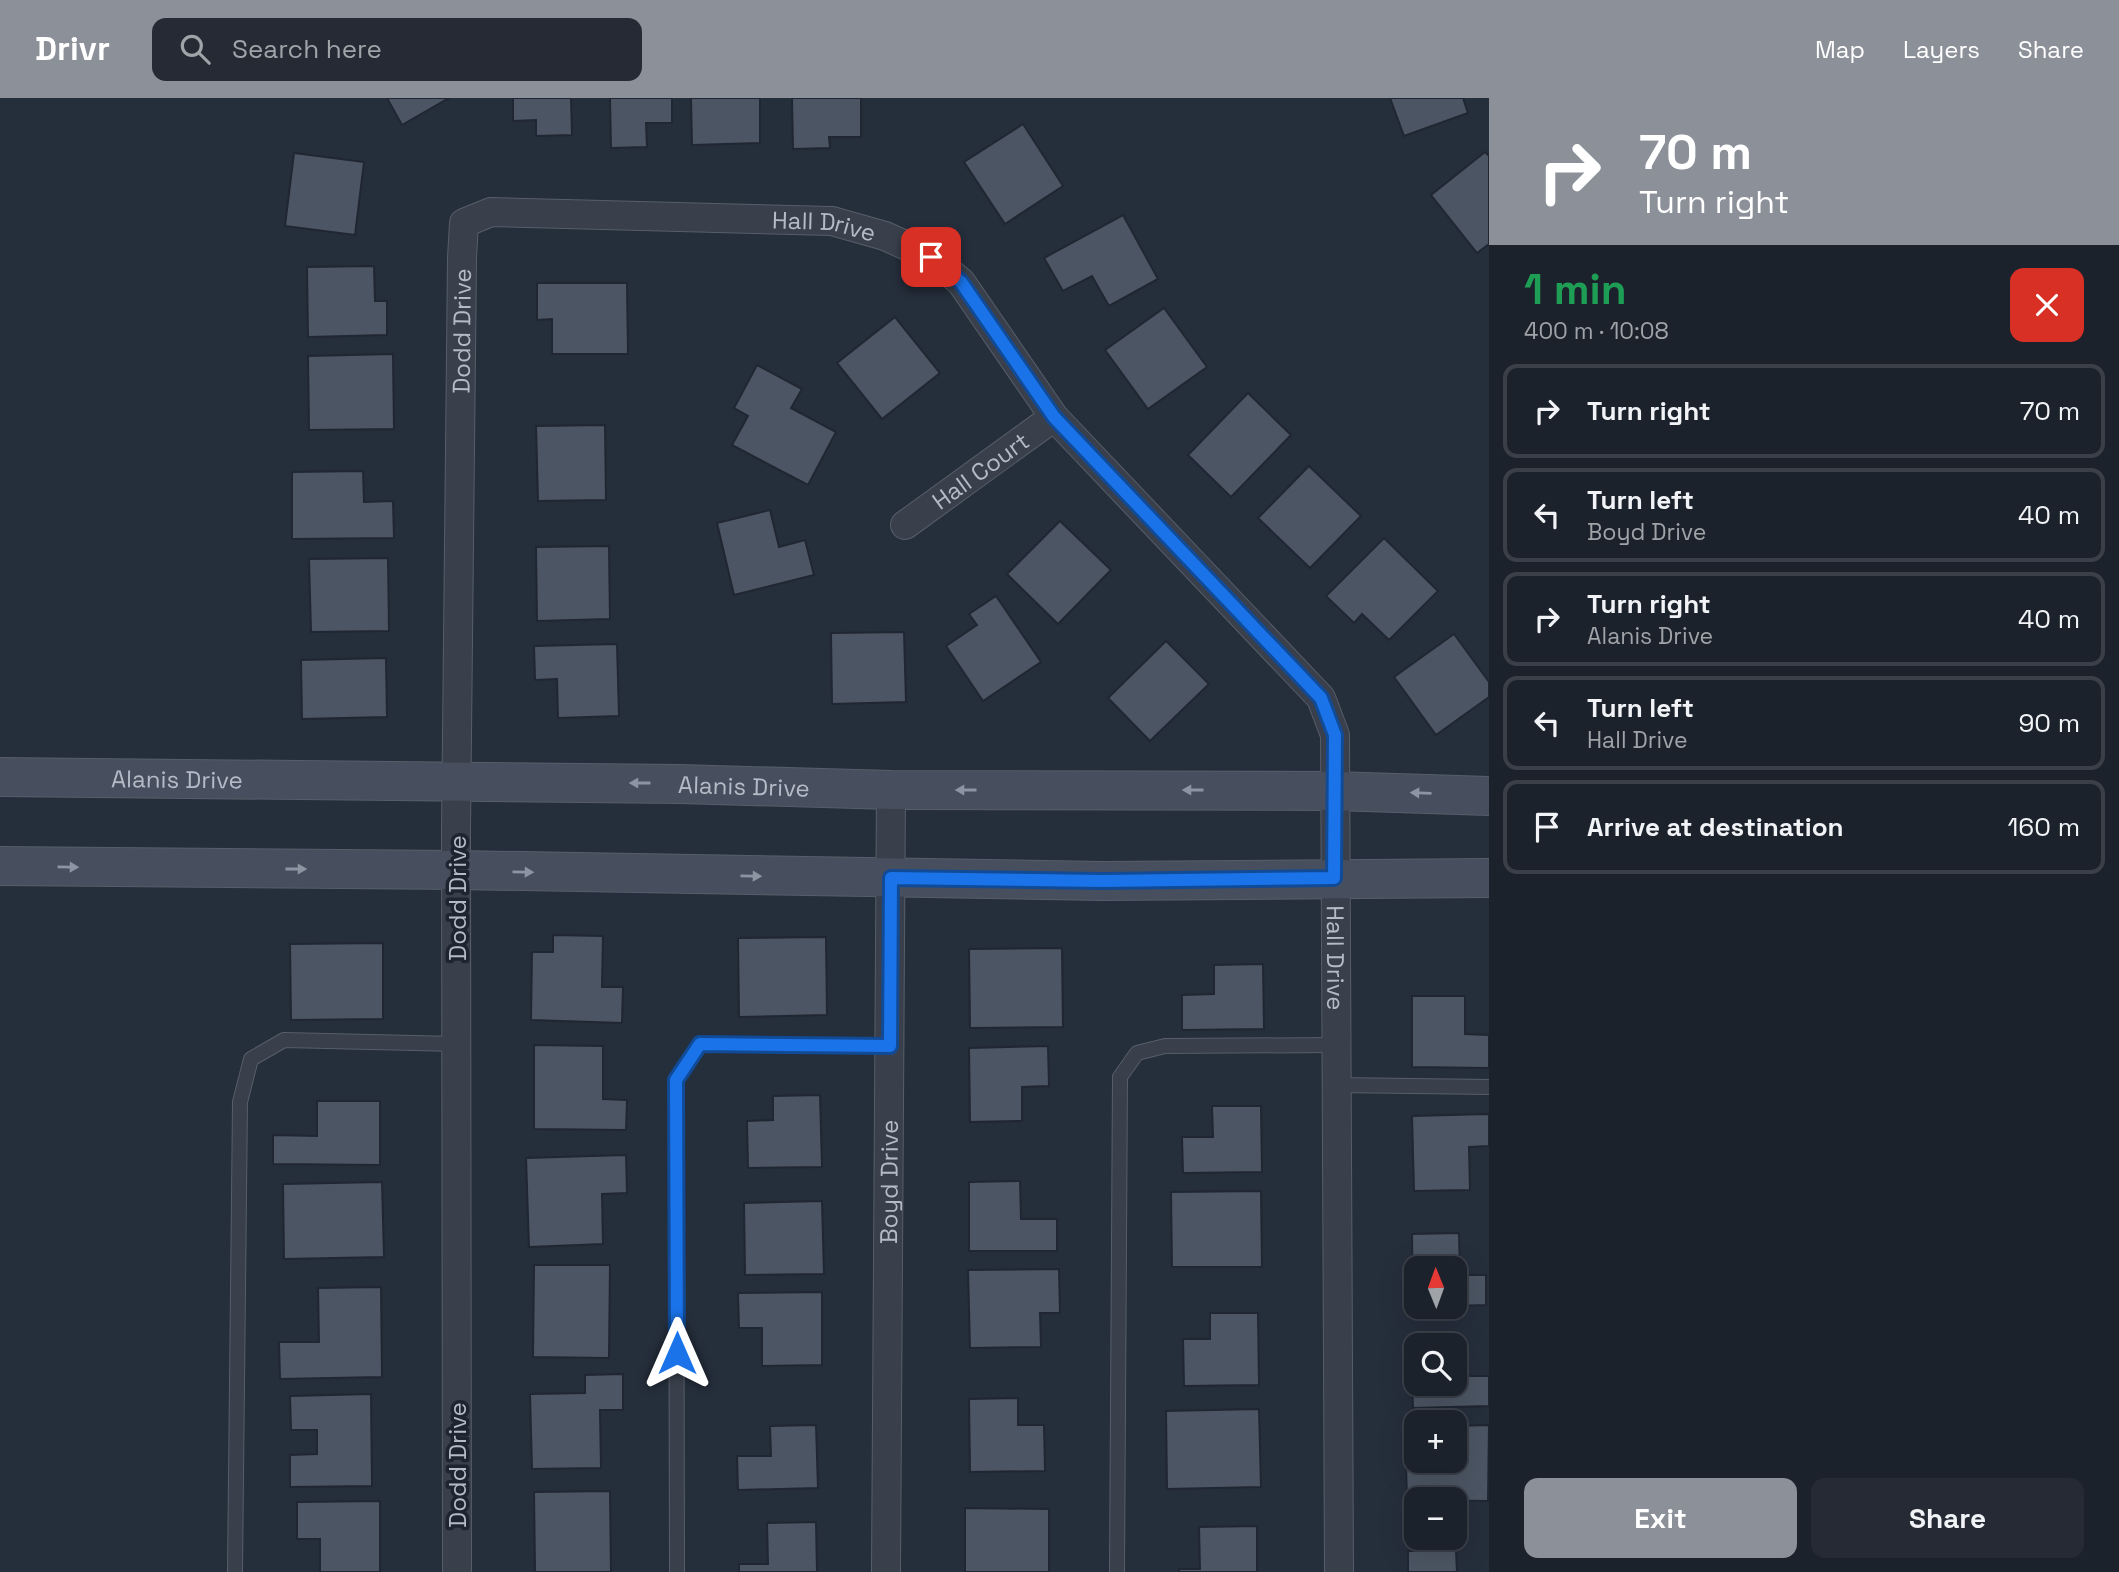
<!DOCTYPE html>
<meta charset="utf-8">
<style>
:root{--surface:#1c222c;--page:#252a34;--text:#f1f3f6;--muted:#a0a4a9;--line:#3a3f48;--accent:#8c9099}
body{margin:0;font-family:"Space Grotesk",sans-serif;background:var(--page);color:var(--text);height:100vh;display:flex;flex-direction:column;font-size:26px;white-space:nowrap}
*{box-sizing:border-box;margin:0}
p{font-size:23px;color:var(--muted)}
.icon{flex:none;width:38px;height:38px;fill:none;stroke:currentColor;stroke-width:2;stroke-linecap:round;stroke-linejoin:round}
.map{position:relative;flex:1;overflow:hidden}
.details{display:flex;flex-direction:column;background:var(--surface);width:630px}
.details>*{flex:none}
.guide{background:#8c9099;color:#fff;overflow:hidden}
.needle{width:46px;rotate:359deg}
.tools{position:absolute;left:1404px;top:1158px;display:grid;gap:14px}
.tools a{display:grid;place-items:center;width:63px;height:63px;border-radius:14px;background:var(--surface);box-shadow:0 7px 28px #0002,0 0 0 2px var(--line);font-size:35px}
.pin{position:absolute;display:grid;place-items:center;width:60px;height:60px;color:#fff;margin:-30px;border-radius:14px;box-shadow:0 4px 10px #0006}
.me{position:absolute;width:77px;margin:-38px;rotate:0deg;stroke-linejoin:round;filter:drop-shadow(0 0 5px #0008)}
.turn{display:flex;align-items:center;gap:24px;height:147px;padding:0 35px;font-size:32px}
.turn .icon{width:91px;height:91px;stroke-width:2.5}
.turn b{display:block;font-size:49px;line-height:60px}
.round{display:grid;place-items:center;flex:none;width:74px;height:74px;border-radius:14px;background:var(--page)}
.overview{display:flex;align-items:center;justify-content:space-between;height:119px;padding:0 35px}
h1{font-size:42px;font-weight:800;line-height:52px;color:#1e9e55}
.button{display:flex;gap:14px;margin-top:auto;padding:14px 35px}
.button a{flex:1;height:80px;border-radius:14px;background:var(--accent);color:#fff;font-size:28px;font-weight:800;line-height:80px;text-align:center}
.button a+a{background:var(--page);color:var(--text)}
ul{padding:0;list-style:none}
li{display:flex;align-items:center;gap:21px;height:94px;margin:0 14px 10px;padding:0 21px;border:4px solid var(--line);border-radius:14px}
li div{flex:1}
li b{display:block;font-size:26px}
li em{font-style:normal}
header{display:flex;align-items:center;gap:42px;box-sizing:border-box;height:98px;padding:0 35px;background:var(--accent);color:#fff}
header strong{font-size:33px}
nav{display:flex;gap:38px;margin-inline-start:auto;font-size:24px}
.search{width:490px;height:63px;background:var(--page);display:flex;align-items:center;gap:18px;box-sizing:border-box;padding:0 24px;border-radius:14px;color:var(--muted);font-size:26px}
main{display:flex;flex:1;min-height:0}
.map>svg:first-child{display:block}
.building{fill:#4c5563;stroke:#202732;stroke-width:2;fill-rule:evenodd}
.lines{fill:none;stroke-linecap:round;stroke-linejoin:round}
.lane-casing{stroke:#575e69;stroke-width:16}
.street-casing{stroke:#575e69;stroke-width:30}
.secondary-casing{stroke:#575e69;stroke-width:40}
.lane{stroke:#39404b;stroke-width:14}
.street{stroke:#39404b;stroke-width:28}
.secondary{stroke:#474f5e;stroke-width:38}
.oneway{fill:#8e95a2}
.route-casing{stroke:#114b97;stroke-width:18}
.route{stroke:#1a73e8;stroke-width:12}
.labels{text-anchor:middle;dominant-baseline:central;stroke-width:7;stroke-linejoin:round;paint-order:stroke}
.street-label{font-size:24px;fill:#b4bbc6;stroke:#1e2530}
</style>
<header>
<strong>Drivr</strong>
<div class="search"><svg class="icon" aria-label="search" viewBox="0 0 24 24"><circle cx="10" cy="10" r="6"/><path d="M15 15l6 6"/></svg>Search here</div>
<nav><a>Map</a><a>Layers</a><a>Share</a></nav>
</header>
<main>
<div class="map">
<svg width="1489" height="1474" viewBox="0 0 1489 1474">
<rect width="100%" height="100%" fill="#252e3b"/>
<g class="building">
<polygon points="387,0 449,0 402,27"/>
<polygon points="513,0 571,0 572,37 536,38 536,22 513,23"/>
<polygon points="610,0 672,0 672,25 646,25 647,49 611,50"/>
<polygon points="691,0 760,0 760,45 692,47"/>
<polygon points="792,0 861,0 861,39 829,39 830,50 793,51"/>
<polygon points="1390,0 1463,0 1468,15 1404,38"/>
<polygon points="1023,26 1063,88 1005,126 964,64"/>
<polygon points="1485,54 1489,58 1489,146 1477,155 1431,97"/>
<polygon points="294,55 364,64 355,137 285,128"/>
<polygon points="1123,117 1158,181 1109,208 1092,178 1063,193 1044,160"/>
<polygon points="374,168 375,203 387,203 387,237 308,239 307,169"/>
<polygon points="537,185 627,185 628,256 552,256 552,221 537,222"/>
<polygon points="1164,210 1207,269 1148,311 1105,252"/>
<polygon points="895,219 940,275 882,321 837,265"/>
<polygon points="393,256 394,331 309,332 308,258"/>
<polygon points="757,267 802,291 791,310 836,334 808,387 732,347 748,318 734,310"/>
<polygon points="1248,295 1291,337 1231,399 1188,357"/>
<polygon points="605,327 606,402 538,403 536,328"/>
<polygon points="1309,368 1361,418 1310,470 1258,420"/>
<polygon points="363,373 364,404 393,403 394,440 292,441 292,374"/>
<polygon points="770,412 779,449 805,442 814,477 734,497 717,425"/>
<polygon points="1060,423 1111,472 1058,526 1007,476"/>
<polygon points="1384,440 1438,493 1389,542 1362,516 1354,525 1326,498"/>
<polygon points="609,448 610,521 537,523 536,449"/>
<polygon points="388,460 389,533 311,534 309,461"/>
<polygon points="996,498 1041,564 983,603 946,548 977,527 969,516"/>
<polygon points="904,534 906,604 832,606 831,535"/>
<polygon points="1454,536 1489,584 1489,599 1436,637 1394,579"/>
<polygon points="1166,543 1209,586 1150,643 1108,600"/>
<polygon points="617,546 619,618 558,620 557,581 535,582 534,548"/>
<polygon points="386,560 387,619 302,621 301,562"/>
<polygon points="553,837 603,838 602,889 623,889 622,925 531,922 532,854 553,854"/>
<polygon points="826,839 827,917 739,919 738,840"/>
<polygon points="383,845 383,921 291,922 290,846"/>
<polygon points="1062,850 1063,929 970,930 969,851"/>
<polygon points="1263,866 1264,931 1182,932 1182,897 1214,896 1214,867"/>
<polygon points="1412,898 1465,898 1465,936 1489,937 1489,970 1412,969"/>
<polygon points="534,947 603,948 603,1001 627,1002 626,1032 534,1031"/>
<polygon points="1048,948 1049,988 1022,989 1022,1023 970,1024 969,950"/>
<polygon points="820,997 822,1069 748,1070 747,1023 773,1022 773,998"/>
<polygon points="317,1003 380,1003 380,1067 273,1066 273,1037 317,1038"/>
<polygon points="1212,1008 1261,1008 1262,1074 1183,1075 1182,1039 1213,1039"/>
<polygon points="1489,1016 1489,1048 1469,1049 1470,1092 1414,1093 1412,1018"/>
<polygon points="626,1057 627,1095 602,1096 603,1146 529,1149 526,1060"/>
<polygon points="1020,1083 1021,1121 1057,1121 1057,1153 969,1153 969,1084"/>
<polygon points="382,1084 384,1159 284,1161 283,1086"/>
<polygon points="1261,1093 1262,1169 1172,1169 1171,1094"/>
<polygon points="822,1103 824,1176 745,1177 744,1105"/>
<polygon points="1459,1135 1460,1177 1486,1177 1486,1207 1454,1208 1454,1171 1416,1171 1416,1209 1413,1209 1412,1136"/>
<polygon points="534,1167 610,1167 609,1260 533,1259"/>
<polygon points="1059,1171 1060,1215 1040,1215 1041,1249 970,1250 968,1172"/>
<polygon points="381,1189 382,1279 280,1281 279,1244 319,1244 318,1190"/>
<polygon points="822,1194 822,1267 762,1268 762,1230 739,1230 738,1195"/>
<polygon points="1210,1215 1258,1215 1259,1287 1184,1288 1183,1241 1210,1241"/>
<path d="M 1411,1241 L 1461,1241 L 1462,1278 L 1489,1278 L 1489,1308 L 1413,1310 ZM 1416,1248 L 1454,1248 L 1454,1286 L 1416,1286 Z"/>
<polygon points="623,1276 623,1312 600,1312 601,1370 532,1371 530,1296 585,1295 585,1277"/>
<polygon points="371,1296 372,1388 290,1389 290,1357 317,1356 317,1332 291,1332 290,1298"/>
<polygon points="1018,1300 1018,1327 1044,1327 1045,1373 970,1374 969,1301"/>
<polygon points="1259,1311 1261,1389 1167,1391 1166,1313"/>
<polygon points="816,1327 818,1390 738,1392 737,1358 771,1358 770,1328"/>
<polygon points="1489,1327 1488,1403 1416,1402 1416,1404 1407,1404 1405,1329 1416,1329 1416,1363 1454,1363 1454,1328"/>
<polygon points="610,1393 611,1474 535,1474 534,1394"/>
<polygon points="380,1403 380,1474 320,1474 320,1441 297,1441 297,1404"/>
<polygon points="965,1410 1049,1411 1049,1474 965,1474"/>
<polygon points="816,1424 817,1474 739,1474 739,1466 768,1466 767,1425"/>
<polygon points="1257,1428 1257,1474 1179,1474 1179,1471 1200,1471 1199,1429"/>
<polygon points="1456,1452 1457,1474 1408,1474 1408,1453"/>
</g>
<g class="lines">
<g class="lane-casing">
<g id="lane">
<polyline points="1336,987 1489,989"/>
<polyline points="235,1474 240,1004 251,961 284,942 457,946"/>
<polyline points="677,1474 676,982 700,946 890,948"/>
<polyline points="1117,1474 1120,979 1137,955 1165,948 1335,947"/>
</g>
</g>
<g class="street-casing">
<g id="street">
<path id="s1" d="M 905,427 L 1054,319"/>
<path id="s2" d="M 457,1474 L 456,733 L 462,160 L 464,125 L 491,114 L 832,123 L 885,138 L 931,159 L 961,184 L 1054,319 L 1321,600 L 1335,637 L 1339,1474"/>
<path id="s3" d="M 886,1474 L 891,692"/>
</g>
</g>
<g class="secondary-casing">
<g id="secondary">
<path id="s4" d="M 0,679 L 680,686 L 891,692 L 1334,693 L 1489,698"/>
<polyline points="0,768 457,772 1103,783 1489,780"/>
</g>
</g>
<use href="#lane" class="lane"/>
<use href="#street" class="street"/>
<use href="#secondary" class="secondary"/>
</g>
<defs><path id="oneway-solid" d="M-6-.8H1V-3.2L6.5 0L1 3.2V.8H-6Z" transform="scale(1.75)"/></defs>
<g class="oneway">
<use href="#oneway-solid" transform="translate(640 685) rotate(-180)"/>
<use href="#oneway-solid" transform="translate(966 692) rotate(180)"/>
<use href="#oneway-solid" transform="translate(1193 692) rotate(-180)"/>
<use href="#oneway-solid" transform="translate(1421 695) rotate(-178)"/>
<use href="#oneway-solid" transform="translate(68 769) rotate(1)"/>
<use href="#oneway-solid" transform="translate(296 771)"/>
<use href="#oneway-solid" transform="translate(523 774) rotate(1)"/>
<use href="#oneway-solid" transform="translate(751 778) rotate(1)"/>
</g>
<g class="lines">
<g class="route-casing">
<polyline id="route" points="677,1255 676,982 700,946 890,948 891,780 1103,783 1334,780 1335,637 1321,600 1054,319 961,184 931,159"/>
</g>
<use href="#route" class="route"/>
</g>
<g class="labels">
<g class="street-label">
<text stroke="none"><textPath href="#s2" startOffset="1712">Hall Drive</textPath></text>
<text stroke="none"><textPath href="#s2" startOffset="1241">Dodd Drive</textPath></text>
<text stroke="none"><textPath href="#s1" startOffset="93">Hall Court</textPath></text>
<text stroke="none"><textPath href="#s4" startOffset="177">Alanis Drive</textPath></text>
<text stroke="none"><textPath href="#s4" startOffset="744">Alanis Drive</textPath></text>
<text transform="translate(457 800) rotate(-90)">Dodd Drive</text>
<text stroke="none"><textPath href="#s2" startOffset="2678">Hall Drive</textPath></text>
<text stroke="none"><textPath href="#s3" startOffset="390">Boyd Drive</textPath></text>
<text transform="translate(457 1367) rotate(-90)">Dodd Drive</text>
</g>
</g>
</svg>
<div class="tools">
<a><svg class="needle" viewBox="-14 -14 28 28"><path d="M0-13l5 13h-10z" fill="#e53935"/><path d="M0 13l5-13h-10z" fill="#a0a4a9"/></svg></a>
<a><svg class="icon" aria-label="search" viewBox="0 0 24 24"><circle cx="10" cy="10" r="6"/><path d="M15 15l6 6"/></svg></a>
<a>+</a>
<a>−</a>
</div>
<div class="pin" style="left:931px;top:159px;background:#d93025"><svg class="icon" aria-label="arrive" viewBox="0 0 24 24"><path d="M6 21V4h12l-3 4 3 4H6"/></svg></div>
<svg class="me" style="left:677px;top:1255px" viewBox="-20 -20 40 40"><path d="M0-17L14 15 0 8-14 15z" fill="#1a73e8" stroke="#fff" stroke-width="4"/></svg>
</div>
<section class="details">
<div class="guide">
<div class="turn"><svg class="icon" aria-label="right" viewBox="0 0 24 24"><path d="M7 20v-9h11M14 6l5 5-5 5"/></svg><div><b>70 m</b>Turn right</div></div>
</div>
<div class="overview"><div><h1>1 min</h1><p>400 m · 10:08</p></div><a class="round" style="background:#d93025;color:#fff"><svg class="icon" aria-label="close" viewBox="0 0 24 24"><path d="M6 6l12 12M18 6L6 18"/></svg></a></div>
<ul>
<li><svg class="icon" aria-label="right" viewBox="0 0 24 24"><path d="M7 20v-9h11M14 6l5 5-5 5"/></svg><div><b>Turn right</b></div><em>70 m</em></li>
<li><svg class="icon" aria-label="left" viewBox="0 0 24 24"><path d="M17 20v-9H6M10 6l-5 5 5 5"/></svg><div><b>Turn left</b><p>Boyd Drive</p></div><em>40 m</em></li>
<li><svg class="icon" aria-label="right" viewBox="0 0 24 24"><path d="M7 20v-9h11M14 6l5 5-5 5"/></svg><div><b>Turn right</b><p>Alanis Drive</p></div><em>40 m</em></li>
<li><svg class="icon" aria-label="left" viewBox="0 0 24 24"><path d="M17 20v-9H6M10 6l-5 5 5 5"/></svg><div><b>Turn left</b><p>Hall Drive</p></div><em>90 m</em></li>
<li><svg class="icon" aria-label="arrive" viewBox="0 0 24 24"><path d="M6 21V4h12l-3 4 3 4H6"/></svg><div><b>Arrive at destination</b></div><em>160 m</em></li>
</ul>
<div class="button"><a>Exit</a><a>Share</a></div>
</section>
</main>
